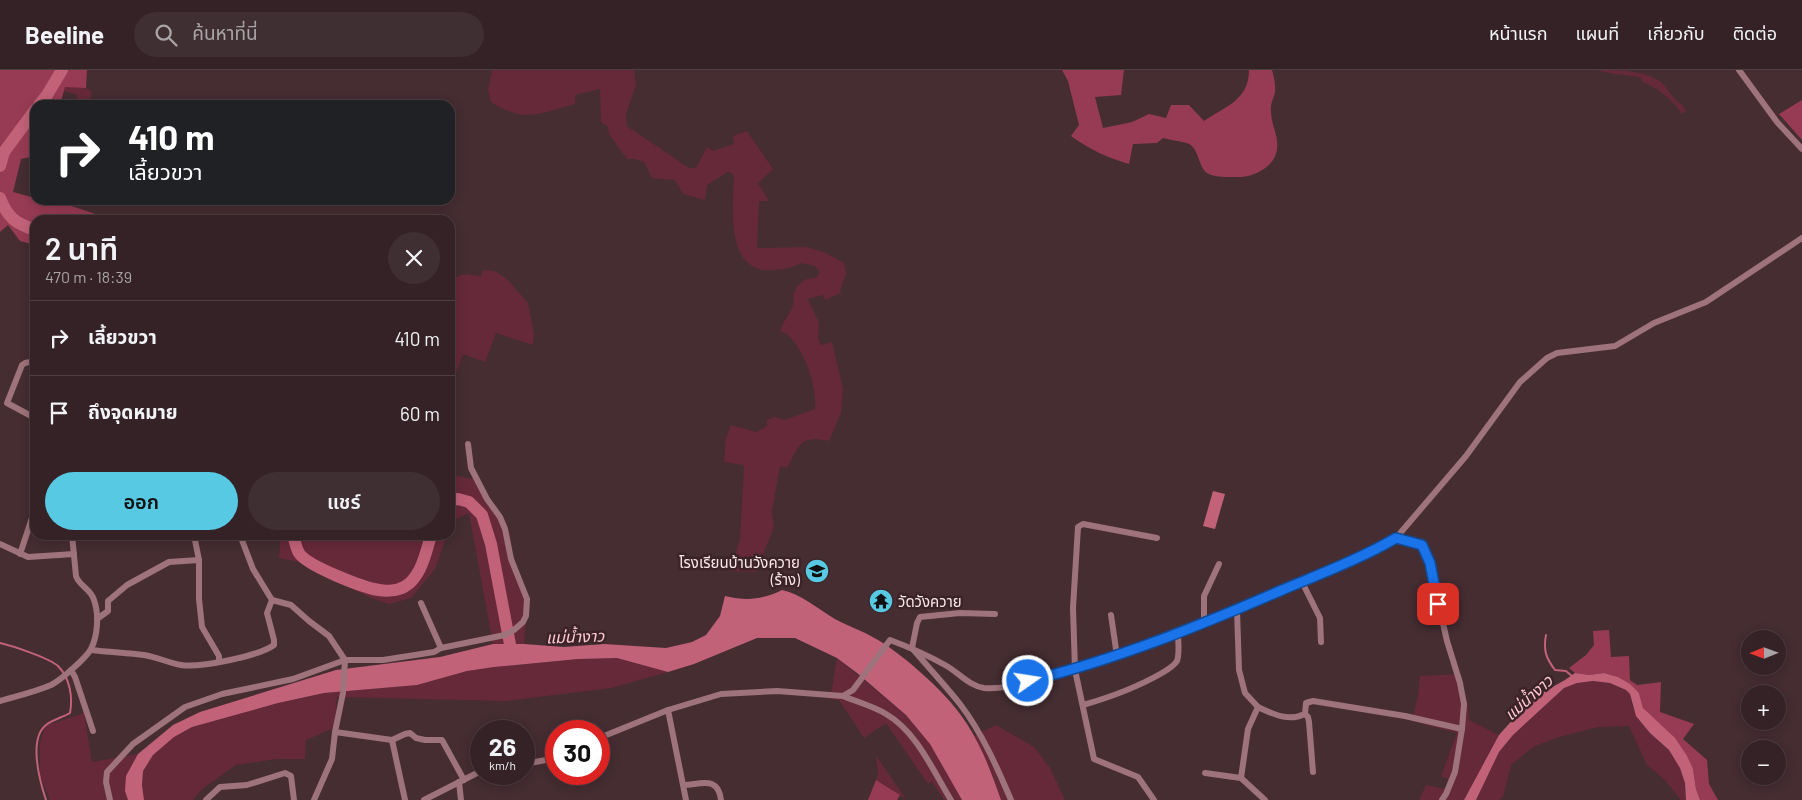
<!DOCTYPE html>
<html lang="th">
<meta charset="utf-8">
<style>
:root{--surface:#342226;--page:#3f2f32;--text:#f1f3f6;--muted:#a9a4a7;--line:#4e3f43;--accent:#58c9e3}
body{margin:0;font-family:Barlow,"Noto Sans Thai",sans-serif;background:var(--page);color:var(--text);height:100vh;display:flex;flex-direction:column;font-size:19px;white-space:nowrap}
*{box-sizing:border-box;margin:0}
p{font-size:16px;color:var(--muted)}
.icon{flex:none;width:28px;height:28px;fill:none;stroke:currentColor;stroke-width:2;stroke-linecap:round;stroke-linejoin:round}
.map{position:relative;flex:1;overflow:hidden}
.side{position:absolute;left:30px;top:145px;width:425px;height:325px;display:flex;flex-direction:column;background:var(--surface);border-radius:15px;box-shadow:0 2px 12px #0003,0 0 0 1px var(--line)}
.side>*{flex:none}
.hud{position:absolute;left:30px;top:30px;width:425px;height:105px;border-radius:15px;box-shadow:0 2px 12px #0003,0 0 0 1px var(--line);background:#202124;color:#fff;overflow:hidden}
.needle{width:32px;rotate:269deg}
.fabs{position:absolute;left:1741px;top:560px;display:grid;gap:10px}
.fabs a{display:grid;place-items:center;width:45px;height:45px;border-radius:50%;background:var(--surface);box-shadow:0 2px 12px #0003,0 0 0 1px var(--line);font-size:25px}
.speed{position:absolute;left:470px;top:650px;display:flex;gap:10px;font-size:25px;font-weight:700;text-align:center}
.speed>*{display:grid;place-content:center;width:65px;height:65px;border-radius:50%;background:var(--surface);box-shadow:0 2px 12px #0003,0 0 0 1px var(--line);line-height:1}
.speed small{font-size:12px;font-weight:400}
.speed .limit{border:8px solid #d22;background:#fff;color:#111}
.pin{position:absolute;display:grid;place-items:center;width:42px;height:42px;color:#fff;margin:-21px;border-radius:10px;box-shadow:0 2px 8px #0006}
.me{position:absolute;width:55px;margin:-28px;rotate:77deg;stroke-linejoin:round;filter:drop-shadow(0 0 4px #0008)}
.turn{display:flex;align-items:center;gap:18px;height:105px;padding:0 15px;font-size:22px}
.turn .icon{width:65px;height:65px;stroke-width:2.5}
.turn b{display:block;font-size:35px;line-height:42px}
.round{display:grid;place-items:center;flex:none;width:52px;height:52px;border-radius:26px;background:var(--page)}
.headline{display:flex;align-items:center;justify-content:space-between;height:85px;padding:0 15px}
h1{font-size:30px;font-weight:600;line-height:38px}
.primary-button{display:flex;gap:10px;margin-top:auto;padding:10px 15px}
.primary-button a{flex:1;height:58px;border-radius:30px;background:var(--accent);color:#111;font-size:20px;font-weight:600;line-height:58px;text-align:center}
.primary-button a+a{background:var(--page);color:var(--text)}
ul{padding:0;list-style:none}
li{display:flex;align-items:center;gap:15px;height:75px;padding:0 15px;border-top:1px solid var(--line)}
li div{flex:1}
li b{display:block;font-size:19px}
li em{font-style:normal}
header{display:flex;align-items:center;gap:30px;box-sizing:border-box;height:70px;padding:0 25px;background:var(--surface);border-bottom:1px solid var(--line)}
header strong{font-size:24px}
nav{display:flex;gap:28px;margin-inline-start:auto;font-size:18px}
.search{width:350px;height:45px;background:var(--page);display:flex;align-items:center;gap:12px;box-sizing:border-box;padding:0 18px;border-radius:28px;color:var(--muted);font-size:19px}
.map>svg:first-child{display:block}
.green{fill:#662939}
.forest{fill:#973b54}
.water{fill:#c26279}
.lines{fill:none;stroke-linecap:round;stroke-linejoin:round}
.stream{stroke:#c26279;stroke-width:2}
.river{stroke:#c26279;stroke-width:12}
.minor{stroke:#9e737b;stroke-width:6}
.route-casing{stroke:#114b97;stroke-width:12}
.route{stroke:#1a73e8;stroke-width:9}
.labels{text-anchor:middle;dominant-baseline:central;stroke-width:5;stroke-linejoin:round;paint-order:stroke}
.poi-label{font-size:15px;fill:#f8e7ea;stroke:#3b2328;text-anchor:end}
.water-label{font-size:16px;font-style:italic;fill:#ffc9d3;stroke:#3b2328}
</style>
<header>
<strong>Beeline</strong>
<div class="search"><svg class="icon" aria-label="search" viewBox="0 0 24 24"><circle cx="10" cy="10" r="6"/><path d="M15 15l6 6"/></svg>ค้นหาที่นี่</div>
<nav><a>หน้าแรก</a><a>แผนที่</a><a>เกี่ยวกับ</a><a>ติดต่อ</a></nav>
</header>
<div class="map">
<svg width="1802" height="730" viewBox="0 0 1802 730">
<rect width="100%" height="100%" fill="#452d32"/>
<g class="green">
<path d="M 492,0 L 634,0 L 636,15 L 626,44 L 627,56 L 689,98 L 696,98 L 707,77 L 713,81 L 734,74 L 733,66 L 747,61 L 773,99 L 758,113 L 769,131 L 759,131 L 757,178 L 806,177 L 826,183 L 844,193 L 846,203 L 840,220 L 841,223 L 825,230 L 823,225 L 808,229 L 819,253 L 818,269 L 821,275 L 832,272 L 843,319 L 841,343 L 829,371 C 799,365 800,375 787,398 L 780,396 L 772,441 L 774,457 L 756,502 L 731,501 L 740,469 L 744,395 L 724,392 L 726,368 L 731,355 L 756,362 L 767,356 L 767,350 L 775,347 L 784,350 L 815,339 C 817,318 806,283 790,267 C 788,264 783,262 780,261 C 783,251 790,244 793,235 C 794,231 793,227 794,223 C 798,212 805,208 816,208 L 820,202 L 815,196 L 802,193 C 792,198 784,199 773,200 C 725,204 733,138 734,108 L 732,103 L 728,102 L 707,115 L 705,130 L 683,124 L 675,110 L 652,108 L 644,92 L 635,89 L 627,89 L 609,64 L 608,57 L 601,52 L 600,19 L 575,25 L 575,34 C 540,43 525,54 491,32 L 488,20 Z"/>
<path d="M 1597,0 C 1617,0 1645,0 1661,12 C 1665,16 1669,22 1673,27 C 1678,33 1683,34 1686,41 L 1682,44 C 1672,30 1659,18 1642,12 L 1641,8 C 1626,4 1611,5 1597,0 Z"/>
<polygon points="65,16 86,18 92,22 88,35 75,35 78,25 64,21"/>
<path d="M 483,200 L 495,201 L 507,209 L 528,233 L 534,264 L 533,275 L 496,263 L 485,292 L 463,284 L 453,312 L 450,311 L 450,218 C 457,200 464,205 481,206 Z"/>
<path d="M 450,405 C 462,405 467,411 479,407 L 490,430 L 506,452 L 510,465 L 513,486 L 528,525 L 524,574 L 493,574 L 469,443 L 453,450 L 450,458 Z"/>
<polygon points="281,465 447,465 435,499 411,528 389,534 369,527 299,492 279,488"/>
<polygon points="617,588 668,602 611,618 506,631 337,627 334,658 306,670 305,689 277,689 236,695 202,719 193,730 144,730 142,715 143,701 153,685 174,667 192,657 278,633 324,623 416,615 467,601 494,597 578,589"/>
<polygon points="837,588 906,645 930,674 962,730 944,730 932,711 928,714 886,653 864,668 839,630 830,629"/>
<polygon points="1459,604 1468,635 1469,650 1499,665 1464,730 1419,730 1426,715 1445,719 1448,709 1441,706 1457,663 1412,651 1418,625 1420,606"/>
<polygon points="1593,611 1610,613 1626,620 1630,624 1632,635 1650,663 1669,680 1680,698 1685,713 1686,730 1681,730 1665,710 1647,695 1629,656 1598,657 1556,668 1533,677 1511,695 1503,727 1499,730 1476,730 1499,682 1513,665 1564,618 1577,613"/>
<path d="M 84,643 L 92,692 L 138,684 C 130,700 122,712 128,730 L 50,730 L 40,705 L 40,673 L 45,656 Z"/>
<polygon points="996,655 1034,677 1050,698 1065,730 1001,730 993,706 974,666"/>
<polygon points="876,686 906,729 876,710 878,703"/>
</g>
<g class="forest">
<path d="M 0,0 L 87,0 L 86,18 L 65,17 L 60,35 L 35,35 L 35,61 L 30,67 L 35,75 L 35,86 L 21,89 L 13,122 L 35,128 L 35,130 C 58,130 80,139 101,146 L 100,150 L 35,150 L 35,175 L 20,171 L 8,155 L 0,162 Z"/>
<path d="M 1062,0 L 1124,0 L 1121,25 L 1095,27 L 1103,58 L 1132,52 L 1149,44 L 1166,48 L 1171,35 L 1189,35 L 1204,51 C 1226,36 1249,30 1249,0 L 1272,0 C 1274,7 1276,16 1275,23 C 1273,29 1270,35 1271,41 C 1271,52 1276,61 1277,71 C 1280,93 1260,105 1241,107 C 1232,107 1215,108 1207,103 C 1198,96 1199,79 1189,74 C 1186,72 1170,70 1163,68 L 1157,73 L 1133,74 L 1129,94 C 1108,88 1089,79 1071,66 L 1079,55 L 1068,11 Z"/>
<polygon points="1802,30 1802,70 1779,44"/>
<polygon points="1609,560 1611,587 1629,586 1630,610 1637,615 1661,612 1660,642 1694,654 1683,669 1707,690 1709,714 1718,730 1700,730 1696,719 1693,699 1643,638 1639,623 1618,607 1604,603 1589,605 1575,603 1569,598 1586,585 1594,575 1593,561"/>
<polygon points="876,710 900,725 897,730 868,730"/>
</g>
<g class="water">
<polygon points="1213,421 1225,424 1215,459 1203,456"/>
<path d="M 782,520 C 801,524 818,539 835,549 C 850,557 868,563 883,573 C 910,591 950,626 967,654 C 982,677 992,704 1001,730 L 962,730 L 930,674 L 906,645 L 857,603 L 837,588 L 795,568 L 757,568 L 694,594 L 668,602 L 617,588 L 578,589 L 494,597 L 467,601 L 417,615 L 324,623 L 278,633 L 192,657 L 174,667 L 153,685 L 143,701 L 142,715 L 144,730 L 128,730 L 125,721 L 126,706 L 138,684 L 173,655 L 200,642 L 336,600 L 440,587 L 493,574 L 524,574 L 564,577 L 604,574 L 666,578 L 692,572 L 706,565 L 720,546 L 725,526 C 746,531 762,530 782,520 Z"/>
<polygon points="1575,603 1589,605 1604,603 1618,607 1630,614 1639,623 1643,638 1675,668 1687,686 1693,699 1696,719 1700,730 1686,730 1685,713 1680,698 1669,680 1650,663 1636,646 1630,624 1626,620 1610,613 1593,611 1577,613 1564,618 1513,665 1499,682 1476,730 1464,730 1499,665 1531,629 1565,610"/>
</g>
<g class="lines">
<g class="stream">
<path d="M 1546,565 C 1543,580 1546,588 1555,600 L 1566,601 L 1573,607"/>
<path d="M 0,573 C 13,576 49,588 58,596 C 70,608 73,627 70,643 C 63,647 52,650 46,655 C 28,669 40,712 46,730"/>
</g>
<g class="river">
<polyline points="39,35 47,25 62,0"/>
<polyline points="0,96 4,82 35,40"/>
<path d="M 0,128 C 8,148 15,153 35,160"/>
<polyline points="450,430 458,429 469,432 482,445 491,474 512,585"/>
<path d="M 293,465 C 295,471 296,478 299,483 C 307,496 364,518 379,520 C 384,521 394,521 399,519 C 420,513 426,483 431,465"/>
</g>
<g class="minor">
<polyline points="1739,0 1777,52 1802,79"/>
<path d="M 35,294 C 30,292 27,291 22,295 L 7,333 L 35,348"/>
<polyline points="194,465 199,490 199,529 202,557 219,586 219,592"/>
<polyline points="240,465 253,499 272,530 291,535 309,551 329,566 345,590 343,623 335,662 332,689 314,730"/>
<polyline points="1396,468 1422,475 1427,483 1447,571 1460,613 1464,634 1462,659 1455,702 1446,724 1442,730"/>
<polyline points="0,474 28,487 74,484"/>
<polyline points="20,484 35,439"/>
<polyline points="1302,512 1320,548 1321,572"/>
<polyline points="421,533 441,578"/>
<polyline points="1237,540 1239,600 1245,623 1258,637"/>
<path d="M 995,544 L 960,543 L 920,547 L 917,553 L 912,578 C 928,597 945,615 960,634 C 982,663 997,697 1011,730"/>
<polyline points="1111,545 1117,586"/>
<polyline points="97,549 108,541 108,531 127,515 169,492 199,490"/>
<polyline points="1204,553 1204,526 1219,494"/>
<path d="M 91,580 C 108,582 126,583 144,585 C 157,587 169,593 181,595 C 200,598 259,586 274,575 L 274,570 L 267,543 L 272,530"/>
<polyline points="71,600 75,607 93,661"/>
<path d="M 843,626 C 857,632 873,636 886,644 C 917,662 933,701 951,730"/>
<path d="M 0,631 C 17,626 35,622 51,615 C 61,610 86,588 91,579 C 98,565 99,544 94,530 C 91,519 79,516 76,506 L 72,465"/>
<path d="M 1083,635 C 1111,627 1136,618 1162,603 C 1167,600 1174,596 1177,591 C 1180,583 1178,571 1178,564"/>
<polyline points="668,640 686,730"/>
<polyline points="1305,644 1308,647 1309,652 1313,702"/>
<polyline points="335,662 392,670"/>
<path d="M 599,668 L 668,640 L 721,624 L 777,621 L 843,626 L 853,620 L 890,570 C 909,577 927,585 945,595 C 958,602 969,616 984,618 C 1003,620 1025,612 1044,607 C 1160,579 1271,526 1380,477 L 1396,468 L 1466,386 L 1520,312 L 1547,288 L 1557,283 L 1615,276 L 1654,253 L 1706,232 L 1802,168"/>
<polyline points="524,694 546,690 556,686"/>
<polyline points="1205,703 1241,708 1265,730"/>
<path d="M 1241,708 L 1248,659 L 1258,637 C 1273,644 1288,652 1305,644 L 1306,633 L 1313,631 L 1405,646 L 1462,659"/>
<polyline points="459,712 461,730"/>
<path d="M 684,715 C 702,714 718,706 721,730"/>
<polyline points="110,730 106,712 107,702 133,674 185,637 222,624 293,609 345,590 383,590 434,582 441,578 505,565 514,560 523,552 526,546 527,529 511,489 505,459 500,447 487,429 471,398 468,374"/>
<polyline points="206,730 220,717 247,715 285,703 291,706 294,730"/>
<polyline points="405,730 392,670 405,664 410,663 416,668 425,670 442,670 464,710"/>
<polyline points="424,730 481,701"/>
<polyline points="1154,730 1138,707 1094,689 1075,600 1073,538 1078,457 1083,454 1157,468"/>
</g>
</g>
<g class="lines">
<g class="route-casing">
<path id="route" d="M 1028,611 C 1115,590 1199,556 1282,520 C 1320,504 1360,489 1396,468 L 1422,475 L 1430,493 L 1438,534"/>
</g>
<use href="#route" class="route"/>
</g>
<defs>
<g id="school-disc" transform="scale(1.25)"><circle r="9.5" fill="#58c9e3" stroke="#3b2328"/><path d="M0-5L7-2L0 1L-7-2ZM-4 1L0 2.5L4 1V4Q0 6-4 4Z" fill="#111"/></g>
<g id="temple-disc" transform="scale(1.25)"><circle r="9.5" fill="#58c9e3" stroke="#3b2328"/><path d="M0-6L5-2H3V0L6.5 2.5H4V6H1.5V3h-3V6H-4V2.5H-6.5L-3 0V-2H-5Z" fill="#111"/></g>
</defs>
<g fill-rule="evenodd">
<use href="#school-disc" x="817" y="501"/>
<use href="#temple-disc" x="881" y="531"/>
</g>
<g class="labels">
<g class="poi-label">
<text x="800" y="492">โรงเรียนบ้านวังควาย<tspan x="800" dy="17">(ร้าง)</tspan></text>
<text x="898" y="531" text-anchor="start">วัดวังควาย</text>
</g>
<g class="water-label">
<text transform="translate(575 566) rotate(-2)">แม่น้ำงาว</text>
<text transform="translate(1528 627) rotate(-42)">แม่น้ำงาว</text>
</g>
</g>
</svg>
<div class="fabs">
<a><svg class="needle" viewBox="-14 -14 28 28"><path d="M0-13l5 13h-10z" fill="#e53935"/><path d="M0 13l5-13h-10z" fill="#a9a4a7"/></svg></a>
<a>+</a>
<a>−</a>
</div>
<div class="speed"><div>26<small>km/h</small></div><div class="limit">30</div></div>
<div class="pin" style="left:1438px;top:534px;background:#d93025"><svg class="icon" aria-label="arrive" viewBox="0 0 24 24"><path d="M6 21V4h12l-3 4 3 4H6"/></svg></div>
<svg class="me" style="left:1028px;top:611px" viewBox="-20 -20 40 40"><circle r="17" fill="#1a73e8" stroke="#fff" stroke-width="3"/><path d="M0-11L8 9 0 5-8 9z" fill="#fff"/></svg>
<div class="hud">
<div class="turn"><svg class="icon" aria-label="right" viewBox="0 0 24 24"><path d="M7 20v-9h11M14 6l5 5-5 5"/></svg><div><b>410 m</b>เลี้ยวขวา</div></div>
</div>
<section class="side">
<div class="headline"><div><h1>2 นาที</h1><p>470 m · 18:39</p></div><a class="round"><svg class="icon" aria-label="close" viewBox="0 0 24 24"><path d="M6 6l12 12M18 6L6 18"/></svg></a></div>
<ul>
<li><svg class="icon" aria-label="right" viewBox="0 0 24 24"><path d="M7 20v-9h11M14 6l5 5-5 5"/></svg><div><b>เลี้ยวขวา</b></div><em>410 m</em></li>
<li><svg class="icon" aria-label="arrive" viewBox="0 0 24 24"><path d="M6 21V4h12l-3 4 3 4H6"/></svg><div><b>ถึงจุดหมาย</b></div><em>60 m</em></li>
</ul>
<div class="primary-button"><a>ออก</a><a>แชร์</a></div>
</section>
</div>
